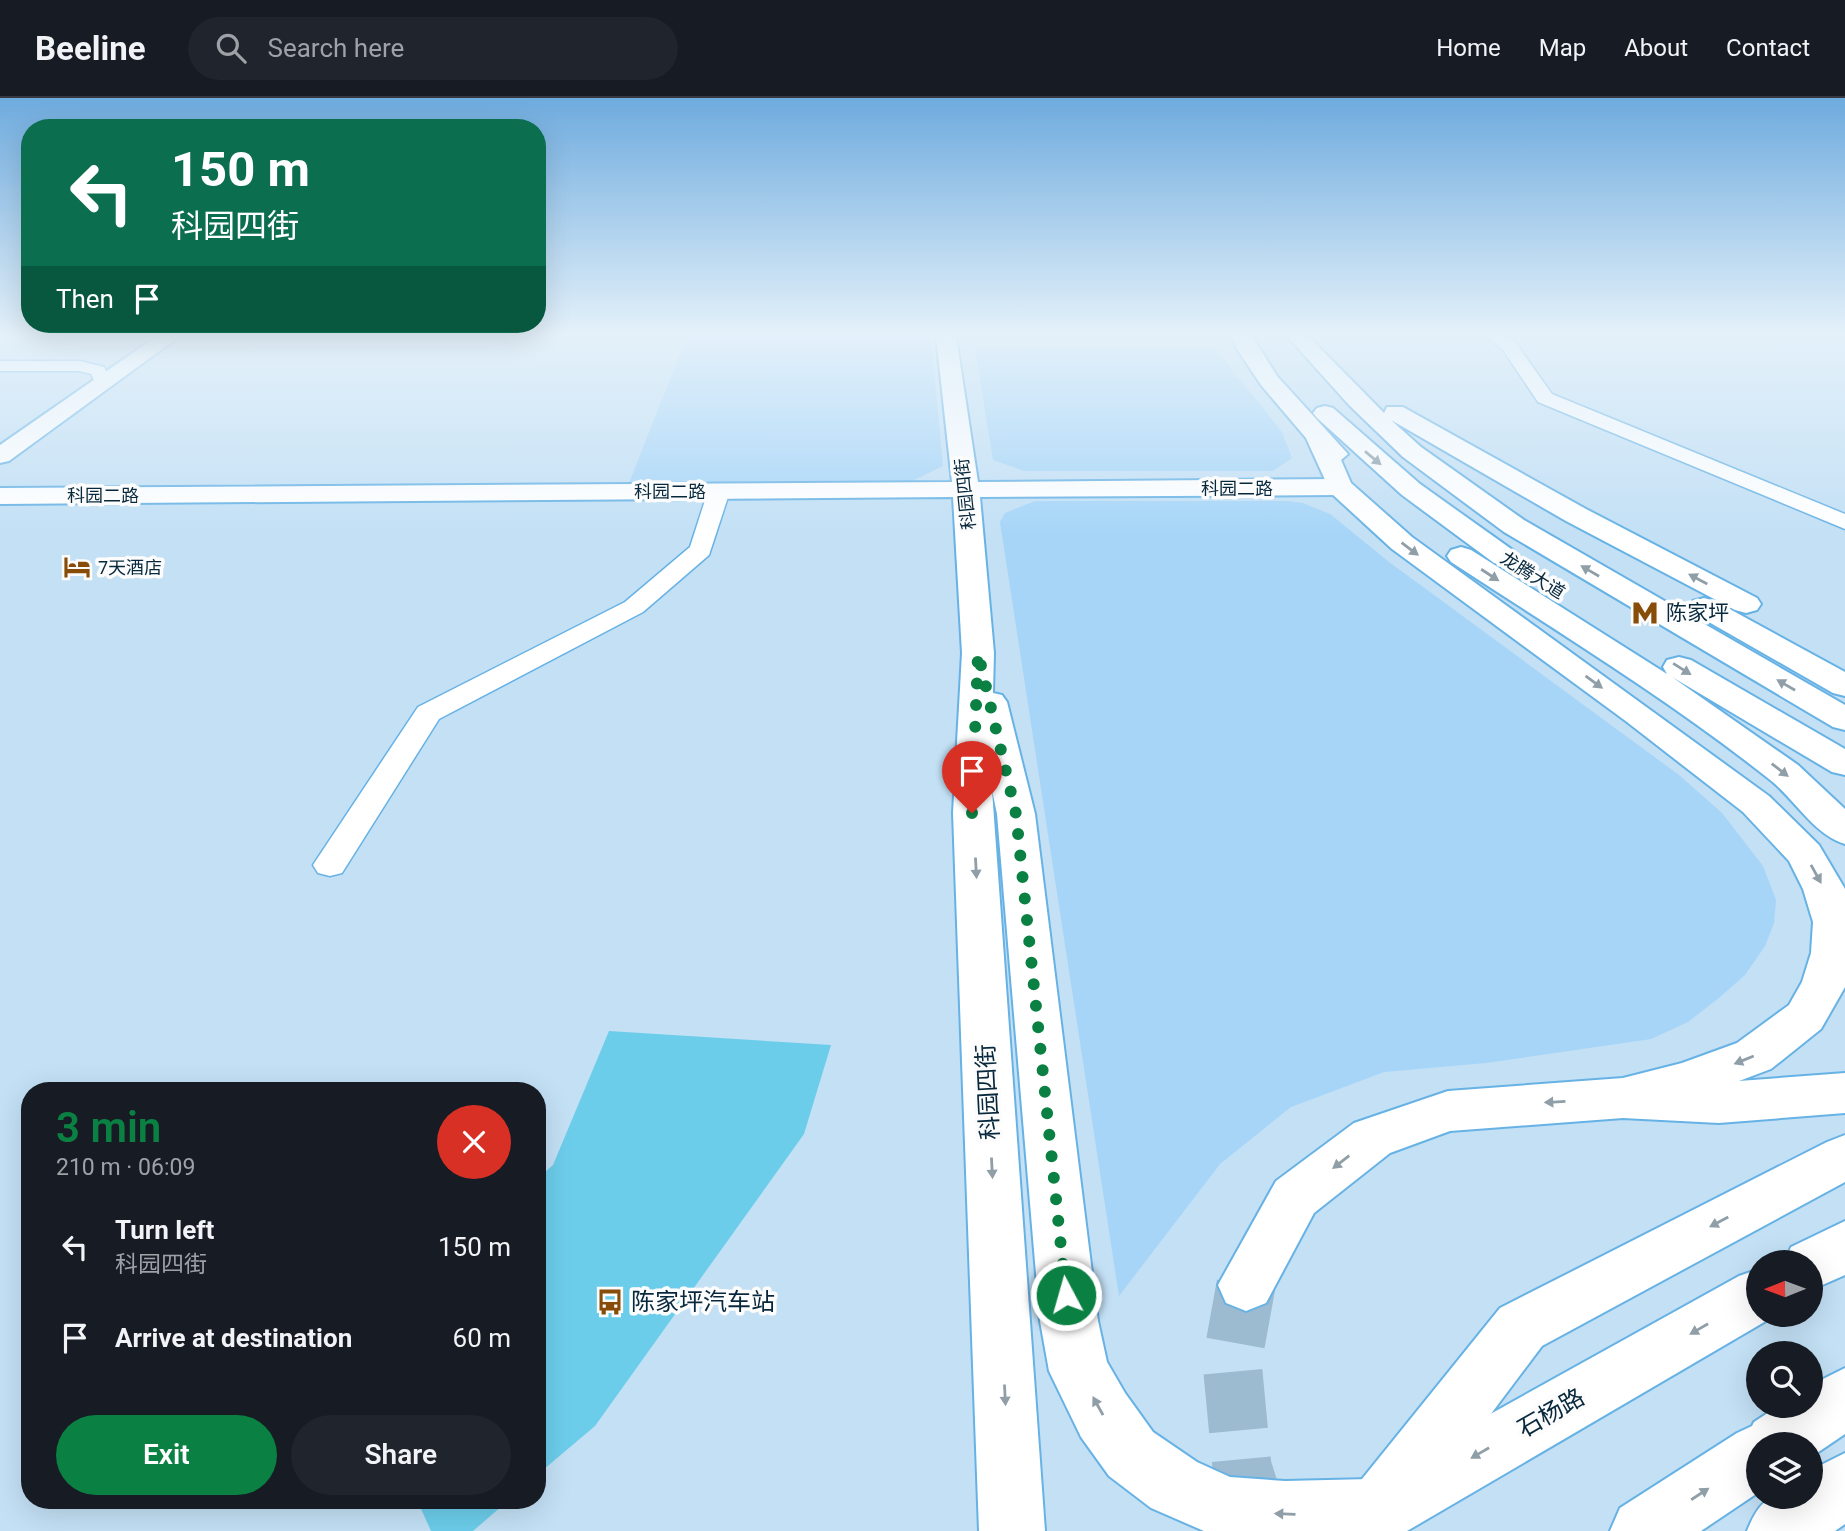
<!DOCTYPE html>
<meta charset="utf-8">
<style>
:root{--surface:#171b24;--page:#20242c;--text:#f1f3f6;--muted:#9ea1a6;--line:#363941;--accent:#0b8043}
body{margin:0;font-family:Roboto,"Noto Sans SC",sans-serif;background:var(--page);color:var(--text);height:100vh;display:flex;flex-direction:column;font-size:26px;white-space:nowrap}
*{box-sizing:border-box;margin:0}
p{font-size:23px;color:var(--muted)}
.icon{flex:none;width:38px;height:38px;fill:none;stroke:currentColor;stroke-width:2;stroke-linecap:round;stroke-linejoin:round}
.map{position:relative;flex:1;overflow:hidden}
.details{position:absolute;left:21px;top:984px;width:525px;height:427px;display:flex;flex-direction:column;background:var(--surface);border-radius:28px;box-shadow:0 7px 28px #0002}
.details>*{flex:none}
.guide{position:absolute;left:21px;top:21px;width:525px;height:214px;border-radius:28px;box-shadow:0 7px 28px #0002;background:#0b6e4f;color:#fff;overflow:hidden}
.needle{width:46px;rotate:269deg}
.tools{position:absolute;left:1746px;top:1152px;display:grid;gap:14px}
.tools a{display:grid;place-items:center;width:77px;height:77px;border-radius:50%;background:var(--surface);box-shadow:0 7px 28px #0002;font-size:35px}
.pin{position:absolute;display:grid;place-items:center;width:60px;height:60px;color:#fff;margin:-72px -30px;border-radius:50% 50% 50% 0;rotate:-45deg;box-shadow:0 0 7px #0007}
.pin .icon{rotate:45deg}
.me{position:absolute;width:77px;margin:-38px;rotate:354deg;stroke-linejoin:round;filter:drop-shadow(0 0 5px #0008)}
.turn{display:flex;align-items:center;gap:24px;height:147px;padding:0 35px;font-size:32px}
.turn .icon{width:91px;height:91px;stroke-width:2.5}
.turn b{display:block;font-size:49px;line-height:60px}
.then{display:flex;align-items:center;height:66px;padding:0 35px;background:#0003;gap:14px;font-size:26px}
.round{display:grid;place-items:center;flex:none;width:74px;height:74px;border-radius:37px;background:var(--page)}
.head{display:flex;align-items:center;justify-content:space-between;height:119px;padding:0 35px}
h1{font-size:42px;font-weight:600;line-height:52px;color:var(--accent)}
.button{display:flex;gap:14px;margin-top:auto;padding:14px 35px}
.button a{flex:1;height:80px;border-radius:42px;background:var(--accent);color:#fff;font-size:28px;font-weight:600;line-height:80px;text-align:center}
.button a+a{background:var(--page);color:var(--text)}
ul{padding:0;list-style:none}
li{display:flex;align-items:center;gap:21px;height:91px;padding:0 35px}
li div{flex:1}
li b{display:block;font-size:26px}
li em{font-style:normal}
header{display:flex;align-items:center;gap:42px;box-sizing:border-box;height:98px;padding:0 35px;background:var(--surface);border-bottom:2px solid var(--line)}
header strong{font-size:33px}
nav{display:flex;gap:38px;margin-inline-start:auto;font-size:24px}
.search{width:490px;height:63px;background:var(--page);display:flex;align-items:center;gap:18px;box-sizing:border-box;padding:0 24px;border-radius:38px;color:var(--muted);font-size:26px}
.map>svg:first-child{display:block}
.built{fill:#a6d5f8}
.building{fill:#6ccdeb}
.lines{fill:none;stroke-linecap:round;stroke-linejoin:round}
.trunk-tunnel{stroke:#9dbbd0;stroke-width:59;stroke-dasharray:59 29;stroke-linecap:butt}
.minor-casing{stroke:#67b2e5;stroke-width:3}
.tertiary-casing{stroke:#67b2e5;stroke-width:4}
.primary-casing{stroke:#67b2e5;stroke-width:4}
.trunk-casing{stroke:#67b2e5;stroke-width:4}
.minor{fill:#fff;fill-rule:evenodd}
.tertiary{fill:#fff;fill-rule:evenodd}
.primary{fill:#fff;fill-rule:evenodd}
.trunk{fill:#fff;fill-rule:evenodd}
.oneway{fill:#8f9ea7}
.route{stroke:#0b8043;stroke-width:12;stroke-dasharray:0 21.6}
.labels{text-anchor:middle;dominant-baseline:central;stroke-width:7;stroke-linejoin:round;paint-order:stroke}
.far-street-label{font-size:18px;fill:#07283c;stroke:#fcfcfc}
.far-poi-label{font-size:18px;fill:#07283c;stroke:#fcfcfc;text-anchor:start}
.poi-label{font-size:21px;fill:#07283c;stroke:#fcfcfc;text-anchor:start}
.near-street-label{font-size:24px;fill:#07283c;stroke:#fcfcfc}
.near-poi-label{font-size:24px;fill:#07283c;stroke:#fcfcfc;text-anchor:start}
</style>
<header>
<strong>Beeline</strong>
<div class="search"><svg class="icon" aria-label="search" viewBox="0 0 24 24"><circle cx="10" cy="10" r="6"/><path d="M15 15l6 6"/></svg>Search here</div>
<nav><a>Home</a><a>Map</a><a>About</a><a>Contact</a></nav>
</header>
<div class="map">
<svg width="1845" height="1433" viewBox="0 0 1845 1433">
<rect width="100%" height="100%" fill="#c3e0f5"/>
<g class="built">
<polygon points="687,238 931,238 943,368 908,385 629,385"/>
<polygon points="1214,249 1282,334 1292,360 1273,373 1024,373 993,362 975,251"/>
<polygon points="1035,403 1288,403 1303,405 1330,416 1389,464 1679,677 1722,715 1763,768 1776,802 1774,825 1765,848 1745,877 1720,899 1688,924 1651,941 1486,965 1384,974 1291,1009 1220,1066 1119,1198 1000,424 1005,415"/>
</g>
<g class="building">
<polygon points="609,933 831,947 804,1036 595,1328 537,1377 537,1081 553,1067"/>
<polygon points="417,1402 509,1402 473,1433 431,1433"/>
</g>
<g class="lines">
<polyline class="trunk-tunnel" points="1246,1187 1232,1264 1242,1369 1262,1433"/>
<g class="minor-casing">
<g id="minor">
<polygon points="1486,238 1505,238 1515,244 1552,296 1845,416 1845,431 1538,304 1503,252"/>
<polygon points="0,263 80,263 104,269 112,285 109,289 97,289 91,276 79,273 0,273"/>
<polygon points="719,387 727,388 730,393 709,457 643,514 439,621 342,775 330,778 318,775 313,767 418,609 625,504 690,449 708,393 711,388"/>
</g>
</g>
<g class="tertiary-casing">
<g id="tertiary">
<polygon points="157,238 180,238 9,363 0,365 0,347"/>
<polygon points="936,238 956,238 978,384 1340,381 1349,383 1353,389 1349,395 1340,397 980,399 994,555 993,595 1002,597 1007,604 1035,716 1098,1223 1107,1264 1125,1295 1153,1334 1197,1364 1230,1379 1285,1383 1370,1381 1393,1391 1403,1414 1395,1433 1204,1433 1151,1410 1109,1378 1081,1339 1049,1273 1040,1223 997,716 992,692 1045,1433 979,1433 953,715 962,555 953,399 0,406 0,390 952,384"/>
</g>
</g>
<g class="primary-casing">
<g id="primary">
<polygon points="1845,1123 1845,1177 1811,1192 1811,1164 1785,1164 1791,1149"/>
<polygon points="1759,1171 1759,1216 1778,1216 1407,1433 1311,1433 1321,1410 1739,1178"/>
<polygon points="1845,1270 1845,1336 1811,1359 1811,1346 1759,1346 1759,1394 1701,1433 1610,1433 1620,1410 1737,1335 1752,1328 1754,1324 1780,1307 1811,1307 1811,1287"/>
</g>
</g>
<g class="trunk-casing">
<g id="trunk">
<polygon points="1232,238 1252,238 1277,278 1348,356 1341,362 1351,385 1412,439 1769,698 1819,747 1845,791 1845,889 1821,931 1771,971 1739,983 1845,975 1845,1015 1719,1025 1623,1020 1450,1033 1390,1055 1314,1115 1266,1205 1246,1213 1226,1205 1218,1187 1276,1083 1354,1025 1448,993 1623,980 1682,965 1737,945 1789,907 1802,884 1811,855 1813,824 1803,791 1789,763 1743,714 1627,624 1392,451 1331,395 1306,340 1261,287 1237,251"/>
<polygon points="1287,238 1308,238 1384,315 1387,309 1403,309 1586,411 1757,500 1761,506 1757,512 1746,515 1735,512 1566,423 1391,322 1421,349 1524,422 1845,607 1845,632 1833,629 1504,434 1403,359 1349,307"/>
<polygon points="1325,308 1333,310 1420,386 1514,453 1518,459 1514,465 1504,468 1494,465 1402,397 1317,320 1313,315 1317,310"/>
<path d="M 1461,449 L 1471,452 L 1667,576 L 1663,569 L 1667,562 L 1679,559 L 1691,562 L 1845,651 L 1845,677 L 1832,674 L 1672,579 L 1798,667 L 1845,711 L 1845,746 C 1814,737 1794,700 1769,681 C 1668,601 1558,534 1451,464 L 1447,458 L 1451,452 Z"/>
<polygon points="1704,500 1715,503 1845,574 1845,598 1833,595 1693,515 1689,509 1693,503"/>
<polygon points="1845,1037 1845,1084 1542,1248 1403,1433 1352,1433 1344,1414 1354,1391 1500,1210 1827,1044"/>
<path d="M 1845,1355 L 1845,1426 L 1835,1433 L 1747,1433 C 1763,1394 1772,1398 1811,1398 L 1811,1372 Z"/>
</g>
</g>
<use href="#minor" class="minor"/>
<use href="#tertiary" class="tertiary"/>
<use href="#primary" class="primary"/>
<use href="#trunk" class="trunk"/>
</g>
<defs><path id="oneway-solid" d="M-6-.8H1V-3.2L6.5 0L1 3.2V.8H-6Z" transform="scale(1.75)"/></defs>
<g class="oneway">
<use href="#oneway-solid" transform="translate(1373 360) rotate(40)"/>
<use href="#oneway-solid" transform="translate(1410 451) rotate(37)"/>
<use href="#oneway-solid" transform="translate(1590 473) rotate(-150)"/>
<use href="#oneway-solid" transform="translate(1490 477) rotate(33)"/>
<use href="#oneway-solid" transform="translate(1698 481) rotate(-152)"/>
<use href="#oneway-solid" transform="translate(1682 571) rotate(32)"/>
<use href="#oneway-solid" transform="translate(1594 584) rotate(36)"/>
<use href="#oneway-solid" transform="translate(1786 587) rotate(-150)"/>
<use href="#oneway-solid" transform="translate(1780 672) rotate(38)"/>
<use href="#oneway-solid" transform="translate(976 770) rotate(87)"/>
<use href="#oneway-solid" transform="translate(1816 776) rotate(61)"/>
<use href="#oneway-solid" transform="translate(1744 962) rotate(158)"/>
<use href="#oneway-solid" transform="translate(1555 1004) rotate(177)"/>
<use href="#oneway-solid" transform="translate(1341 1064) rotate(142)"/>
<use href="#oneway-solid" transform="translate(992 1070) rotate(87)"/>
<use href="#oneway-solid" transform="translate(1719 1124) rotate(152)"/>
<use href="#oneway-solid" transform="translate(1699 1231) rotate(150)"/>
<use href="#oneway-solid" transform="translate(1005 1297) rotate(87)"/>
<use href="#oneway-solid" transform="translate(1098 1308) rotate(-119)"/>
<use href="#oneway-solid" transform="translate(1480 1355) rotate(150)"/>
<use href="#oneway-solid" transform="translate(1700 1396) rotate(-33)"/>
<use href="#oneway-solid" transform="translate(1285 1416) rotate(-178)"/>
</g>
<linearGradient id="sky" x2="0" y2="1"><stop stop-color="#6eabde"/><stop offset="0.54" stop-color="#e4f1fa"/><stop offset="1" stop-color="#e4f1fa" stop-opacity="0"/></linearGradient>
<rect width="1845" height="438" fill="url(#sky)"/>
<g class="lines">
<polyline class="route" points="972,715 978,555 1016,716 1066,1197"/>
</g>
<defs>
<g id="hotel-bare" transform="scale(2.1)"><path d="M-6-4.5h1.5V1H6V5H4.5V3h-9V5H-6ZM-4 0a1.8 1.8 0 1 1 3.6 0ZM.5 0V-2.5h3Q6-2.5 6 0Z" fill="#884c09" stroke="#fcfcfc" stroke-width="2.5" paint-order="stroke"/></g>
<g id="metro-bare" transform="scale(2.1)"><path d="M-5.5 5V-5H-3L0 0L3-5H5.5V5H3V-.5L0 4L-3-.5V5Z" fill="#884c09" stroke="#fcfcfc" stroke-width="2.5" paint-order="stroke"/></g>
<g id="bus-bare" transform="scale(2.1)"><path d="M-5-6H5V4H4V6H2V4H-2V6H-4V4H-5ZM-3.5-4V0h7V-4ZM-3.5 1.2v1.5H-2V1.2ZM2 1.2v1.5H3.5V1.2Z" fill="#884c09" stroke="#fcfcfc" stroke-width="2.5" paint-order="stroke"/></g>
</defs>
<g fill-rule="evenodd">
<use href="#hotel-bare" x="77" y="469"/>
<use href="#metro-bare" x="1645" y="515"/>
<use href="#bus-bare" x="610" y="1204"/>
</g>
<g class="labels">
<g class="far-street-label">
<text x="1237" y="390">科园二路</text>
<text x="670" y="393">科园二路</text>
<text transform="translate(965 396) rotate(-96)">科园四街</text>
<text x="103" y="397">科园二路</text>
<text transform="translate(1533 477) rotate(32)">龙腾大道</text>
</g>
<g class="far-poi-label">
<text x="98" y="469">7天酒店</text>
</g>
<g class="poi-label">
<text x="1666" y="515">陈家坪</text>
</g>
<g class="near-street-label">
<text transform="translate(988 994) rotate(-93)">科园四街</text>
<text transform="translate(1551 1315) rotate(-30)">石杨路</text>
</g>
<g class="near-poi-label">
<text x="631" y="1204">陈家坪汽车站</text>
</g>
</g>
</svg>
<div class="tools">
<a><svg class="needle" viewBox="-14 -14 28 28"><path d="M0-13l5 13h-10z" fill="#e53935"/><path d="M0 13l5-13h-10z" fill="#9ea1a6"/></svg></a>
<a><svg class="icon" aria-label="search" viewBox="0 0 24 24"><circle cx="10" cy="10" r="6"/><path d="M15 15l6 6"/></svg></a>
<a><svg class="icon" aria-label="layers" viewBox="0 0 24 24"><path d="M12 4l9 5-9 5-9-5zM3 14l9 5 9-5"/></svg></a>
</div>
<div class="pin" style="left:972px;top:715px;background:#d93025"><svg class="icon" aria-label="arrive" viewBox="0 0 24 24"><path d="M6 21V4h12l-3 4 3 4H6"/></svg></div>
<svg class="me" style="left:1066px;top:1197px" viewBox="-20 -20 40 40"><circle r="17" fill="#0b8043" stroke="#fff" stroke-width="3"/><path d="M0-11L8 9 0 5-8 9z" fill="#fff"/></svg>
<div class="guide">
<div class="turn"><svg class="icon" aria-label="left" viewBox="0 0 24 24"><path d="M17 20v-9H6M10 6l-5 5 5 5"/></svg><div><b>150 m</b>科园四街</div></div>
<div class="then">Then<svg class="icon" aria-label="arrive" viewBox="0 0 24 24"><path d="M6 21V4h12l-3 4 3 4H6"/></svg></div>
</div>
<section class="details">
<div class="head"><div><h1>3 min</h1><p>210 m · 06:09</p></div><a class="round" style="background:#d93025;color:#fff"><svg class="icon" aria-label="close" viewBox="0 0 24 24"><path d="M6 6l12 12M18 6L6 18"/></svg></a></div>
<ul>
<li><svg class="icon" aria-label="left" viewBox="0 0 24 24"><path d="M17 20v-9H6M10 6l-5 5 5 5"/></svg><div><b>Turn left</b><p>科园四街</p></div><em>150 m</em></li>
<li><svg class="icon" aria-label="arrive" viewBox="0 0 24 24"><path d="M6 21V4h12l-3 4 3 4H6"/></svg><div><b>Arrive at destination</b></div><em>60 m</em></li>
</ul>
<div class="button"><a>Exit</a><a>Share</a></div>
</section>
</div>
